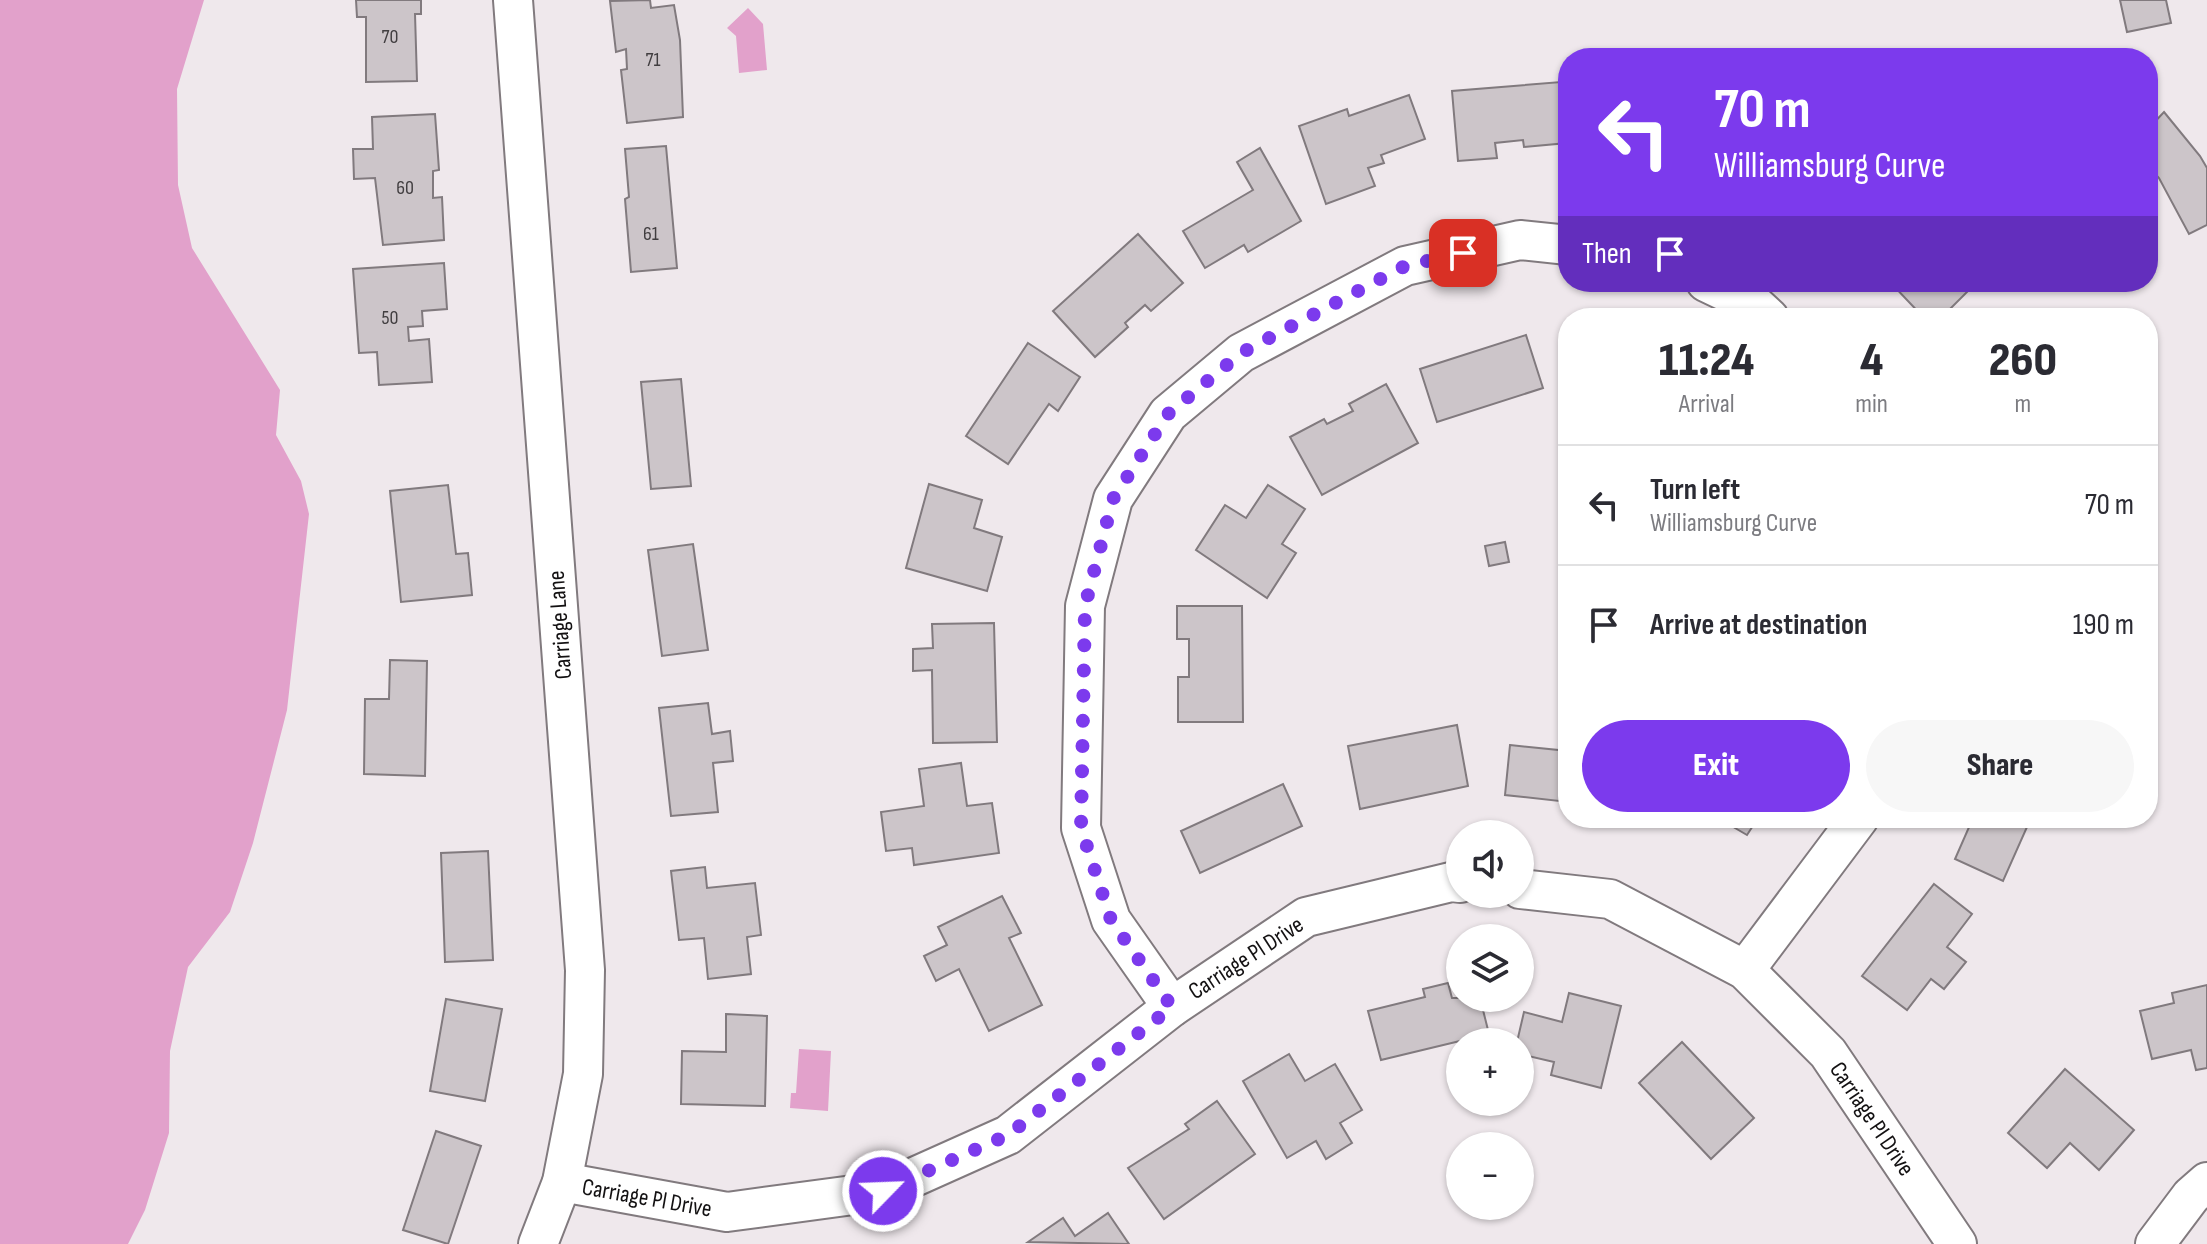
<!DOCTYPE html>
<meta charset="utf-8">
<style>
:root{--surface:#fff;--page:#f7f7f7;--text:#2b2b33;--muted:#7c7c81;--line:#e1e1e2;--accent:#7c3aed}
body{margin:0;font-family:"Sofia Sans Condensed",sans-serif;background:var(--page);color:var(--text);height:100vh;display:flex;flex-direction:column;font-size:30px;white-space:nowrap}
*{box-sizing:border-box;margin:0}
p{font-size:26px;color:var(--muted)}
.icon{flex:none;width:44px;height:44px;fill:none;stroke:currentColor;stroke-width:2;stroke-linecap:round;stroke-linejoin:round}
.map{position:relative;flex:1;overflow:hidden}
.side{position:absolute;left:1558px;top:308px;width:600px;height:520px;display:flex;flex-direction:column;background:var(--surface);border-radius:32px;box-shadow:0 2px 6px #0004}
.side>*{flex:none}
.hud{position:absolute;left:1558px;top:48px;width:600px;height:244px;border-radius:32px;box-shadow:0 2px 6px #0004;background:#7c3aed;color:#fff;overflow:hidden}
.tools{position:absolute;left:1446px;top:820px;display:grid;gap:16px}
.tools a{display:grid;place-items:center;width:88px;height:88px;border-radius:50%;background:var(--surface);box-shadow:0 2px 6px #0004;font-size:40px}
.pin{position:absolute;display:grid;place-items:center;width:68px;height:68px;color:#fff;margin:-34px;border-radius:16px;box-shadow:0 4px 12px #0006}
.me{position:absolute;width:88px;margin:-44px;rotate:66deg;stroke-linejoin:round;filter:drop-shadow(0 0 6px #0008)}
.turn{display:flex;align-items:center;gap:28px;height:168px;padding:0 24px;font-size:36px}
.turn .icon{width:104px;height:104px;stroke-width:2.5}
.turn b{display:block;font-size:56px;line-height:68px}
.then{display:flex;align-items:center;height:76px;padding:0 24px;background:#0003;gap:16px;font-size:30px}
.eta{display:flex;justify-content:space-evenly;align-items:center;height:136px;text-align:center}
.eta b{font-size:48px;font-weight:800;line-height:56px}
.action{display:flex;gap:16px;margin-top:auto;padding:16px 24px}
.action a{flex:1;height:92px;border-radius:48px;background:var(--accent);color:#fff;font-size:32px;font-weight:800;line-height:92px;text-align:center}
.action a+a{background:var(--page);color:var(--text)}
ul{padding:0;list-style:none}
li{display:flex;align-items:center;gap:24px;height:120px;padding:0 24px;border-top:2px solid var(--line)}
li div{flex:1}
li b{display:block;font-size:30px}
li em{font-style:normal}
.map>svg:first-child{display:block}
.water{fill:#e2a1cb}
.building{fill:#ccc5c9;stroke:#817a7e;stroke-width:2}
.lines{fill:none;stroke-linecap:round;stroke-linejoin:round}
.street-casing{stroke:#817a7e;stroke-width:42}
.street{stroke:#fff;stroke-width:38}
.route{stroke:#7c3aed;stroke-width:14;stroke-dasharray:0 25.2}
.labels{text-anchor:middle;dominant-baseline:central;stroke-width:8;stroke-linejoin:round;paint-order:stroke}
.number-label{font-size:20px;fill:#413e40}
.street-label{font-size:24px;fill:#131112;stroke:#fff}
</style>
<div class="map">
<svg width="2207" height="1244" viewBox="0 0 2207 1244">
<rect width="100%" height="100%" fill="#efe8ec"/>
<g class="water">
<polygon points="0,0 204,0 177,89 178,185 192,248 280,390 276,435 301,481 309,514 287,710 253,843 230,912 188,967 170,1051 169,1133 145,1210 128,1244 0,1244"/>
<polygon points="748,8 763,24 767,70 739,73 736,36 727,28"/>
<polygon points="799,1049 831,1051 828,1111 790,1108 791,1093 796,1093"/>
</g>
<g class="building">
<polygon points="356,0 421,0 421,14 415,14 417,81 366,82 366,17 357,17"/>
<polygon points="650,0 651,8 674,5 680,40 683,117 627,123 621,70 627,69 626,49 616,52 610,1"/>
<polygon points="2120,0 2166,0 2171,23 2127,32"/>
<polygon points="1561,82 1567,143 1524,147 1523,140 1495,143 1497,158 1458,161 1452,91"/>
<polygon points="1409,95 1425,139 1381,155 1384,163 1368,168 1375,186 1326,204 1299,126 1347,109 1349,116"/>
<polygon points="2164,112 2200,156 2207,168 2207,225 2189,234 2159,178 2148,166 2148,129"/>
<polygon points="435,114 439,170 433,171 433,198 442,197 444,240 383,245 375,178 354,179 353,149 373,149 372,117"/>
<polygon points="666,146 677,268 631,272 625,199 629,197 625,149"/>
<polygon points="1260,148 1301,221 1248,252 1244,245 1205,268 1183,231 1253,190 1237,162"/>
<polygon points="1138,234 1183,283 1151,311 1145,305 1125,323 1128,327 1095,357 1053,311"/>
<polygon points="444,263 447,309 422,311 423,326 408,327 409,341 429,339 432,382 379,385 377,352 359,353 353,269"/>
<polygon points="1890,282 1962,282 1969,290 1941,318 1924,318"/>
<polygon points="1526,335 1543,388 1437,422 1420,369"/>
<polygon points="1028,343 1080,377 1058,411 1049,404 1008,464 966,436"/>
<polygon points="681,379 691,486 651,489 641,382"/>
<polygon points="1386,384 1418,443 1322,495 1290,437 1324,419 1327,424 1353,411 1349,404"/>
<polygon points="929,484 982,500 974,528 1002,537 987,591 906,568"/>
<polygon points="448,485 456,554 468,553 472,595 401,602 390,491"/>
<polygon points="1268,485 1305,509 1282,544 1296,553 1267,598 1196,550 1225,505 1246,518"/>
<polygon points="1505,542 1509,562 1489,566 1485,546"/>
<polygon points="693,544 708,650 662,656 648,550"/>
<polygon points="1177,606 1242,606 1243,722 1178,722 1178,677 1189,677 1189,639 1177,639"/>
<polygon points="994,623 997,742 933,743 932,670 913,671 913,649 933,648 932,624"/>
<polygon points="390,660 427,661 425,776 364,774 365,699 389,699"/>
<polygon points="708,703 712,734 730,731 733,761 713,763 718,812 671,816 659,708"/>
<polygon points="1457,725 1468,786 1360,809 1348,746"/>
<polygon points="1510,745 1568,751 1568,802 1505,795"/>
<polygon points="961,763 967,806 992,803 999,853 914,865 912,848 886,851 881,812 924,806 919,769"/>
<polygon points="1283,784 1302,826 1200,873 1181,831"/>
<polygon points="1718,818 1758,818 1747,835"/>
<polygon points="1973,818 2031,818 2003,881 1955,859"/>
<polygon points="488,851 493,960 445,962 441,853"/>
<polygon points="705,867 707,888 755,883 761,935 747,937 751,974 708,979 704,938 679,940 671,871"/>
<polygon points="1934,884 1972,914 1947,947 1966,962 1944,989 1931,979 1907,1010 1862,976"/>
<polygon points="1002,896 1021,933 1009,938 1042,1005 989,1031 959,969 936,981 924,956 947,945 938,927"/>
<polygon points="1448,983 1452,998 1480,998 1489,1034 1381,1060 1368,1011 1425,997 1423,989"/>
<polygon points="2207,985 2207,1068 2196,1070 2191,1050 2152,1059 2140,1011 2174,1003 2172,993"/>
<polygon points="1569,993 1621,1006 1601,1088 1551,1075 1554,1062 1520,1054 1520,1042 1517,1042 1524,1012 1562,1022"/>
<polygon points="446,999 502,1009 485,1101 430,1091"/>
<polygon points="726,1014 767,1016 765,1106 681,1104 682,1051 726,1052"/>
<polygon points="1682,1042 1754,1118 1711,1159 1639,1083"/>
<polygon points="1289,1054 1305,1081 1335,1064 1362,1110 1340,1123 1352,1143 1326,1159 1316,1141 1287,1158 1243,1081"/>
<polygon points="2065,1069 2134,1130 2099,1170 2070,1143 2047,1168 2008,1133"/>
<polygon points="1217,1101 1255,1154 1164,1219 1128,1168 1189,1129 1185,1124"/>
<polygon points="436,1131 481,1146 448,1244 403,1230"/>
<polygon points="1108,1213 1129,1244 1028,1242 1063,1218 1075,1236"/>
</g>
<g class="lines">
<g class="street-casing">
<g id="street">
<polyline points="513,0 585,970 583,1074 562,1182 538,1244"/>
<polyline points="1706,282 1756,306 1769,318"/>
<polyline points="1520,889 1610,899 1745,970 1828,1053 1957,1244"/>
<polyline points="1745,970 1859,818"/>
<polyline points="1172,1007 1111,920 1081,828 1085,606 1113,499 1168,414 1241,353 1405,266 1520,240 1568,245"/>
<polyline points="562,1182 727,1212 883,1191 1008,1135 1172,1007 1306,917 1451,882 1460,883"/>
<polyline points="2155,1244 2191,1196 2207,1182"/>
</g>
</g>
<use href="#street" class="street"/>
</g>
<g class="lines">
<polyline class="route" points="883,1191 1008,1135 1172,1007 1111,920 1081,828 1085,606 1113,499 1168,414 1241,353 1405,266 1463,253"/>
</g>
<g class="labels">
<g class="number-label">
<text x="390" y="37">70</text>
<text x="653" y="60">71</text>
<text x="405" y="188">60</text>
<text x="651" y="234">61</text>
<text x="390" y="318">50</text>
</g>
<g class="street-label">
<text transform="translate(560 625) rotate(-94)">Carriage Lane</text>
<text transform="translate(1246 958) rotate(-33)">Carriage Pl Drive</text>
<text transform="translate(1872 1119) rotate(56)">Carriage Pl Drive</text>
<text transform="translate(647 1198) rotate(10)">Carriage Pl Drive</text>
</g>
</g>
</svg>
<div class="tools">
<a><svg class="icon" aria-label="sound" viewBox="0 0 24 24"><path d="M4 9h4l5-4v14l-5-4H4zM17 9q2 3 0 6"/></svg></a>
<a><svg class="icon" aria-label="layers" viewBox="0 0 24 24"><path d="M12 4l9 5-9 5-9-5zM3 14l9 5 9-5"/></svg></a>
<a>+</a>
<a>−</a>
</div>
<div class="pin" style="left:1463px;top:253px;background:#d93025"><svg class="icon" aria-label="arrive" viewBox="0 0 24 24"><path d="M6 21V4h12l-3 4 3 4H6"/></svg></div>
<svg class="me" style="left:883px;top:1191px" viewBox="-20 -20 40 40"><circle r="17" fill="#7c3aed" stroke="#fff" stroke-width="3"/><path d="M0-11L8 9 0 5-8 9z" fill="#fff"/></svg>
<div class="hud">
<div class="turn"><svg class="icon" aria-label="left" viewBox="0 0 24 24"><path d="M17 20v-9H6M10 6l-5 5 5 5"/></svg><div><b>70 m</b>Williamsburg Curve</div></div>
<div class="then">Then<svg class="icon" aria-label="arrive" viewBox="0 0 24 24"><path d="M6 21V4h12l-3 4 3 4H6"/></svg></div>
</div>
<section class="side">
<div class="eta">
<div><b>11:24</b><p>Arrival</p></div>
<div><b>4</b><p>min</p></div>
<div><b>260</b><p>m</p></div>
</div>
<ul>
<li><svg class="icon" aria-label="left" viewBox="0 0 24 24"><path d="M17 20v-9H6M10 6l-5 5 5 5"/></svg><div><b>Turn left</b><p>Williamsburg Curve</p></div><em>70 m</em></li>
<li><svg class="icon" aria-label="arrive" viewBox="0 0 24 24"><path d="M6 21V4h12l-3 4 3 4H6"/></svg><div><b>Arrive at destination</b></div><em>190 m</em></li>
</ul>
<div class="action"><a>Exit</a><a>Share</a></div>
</section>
</div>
